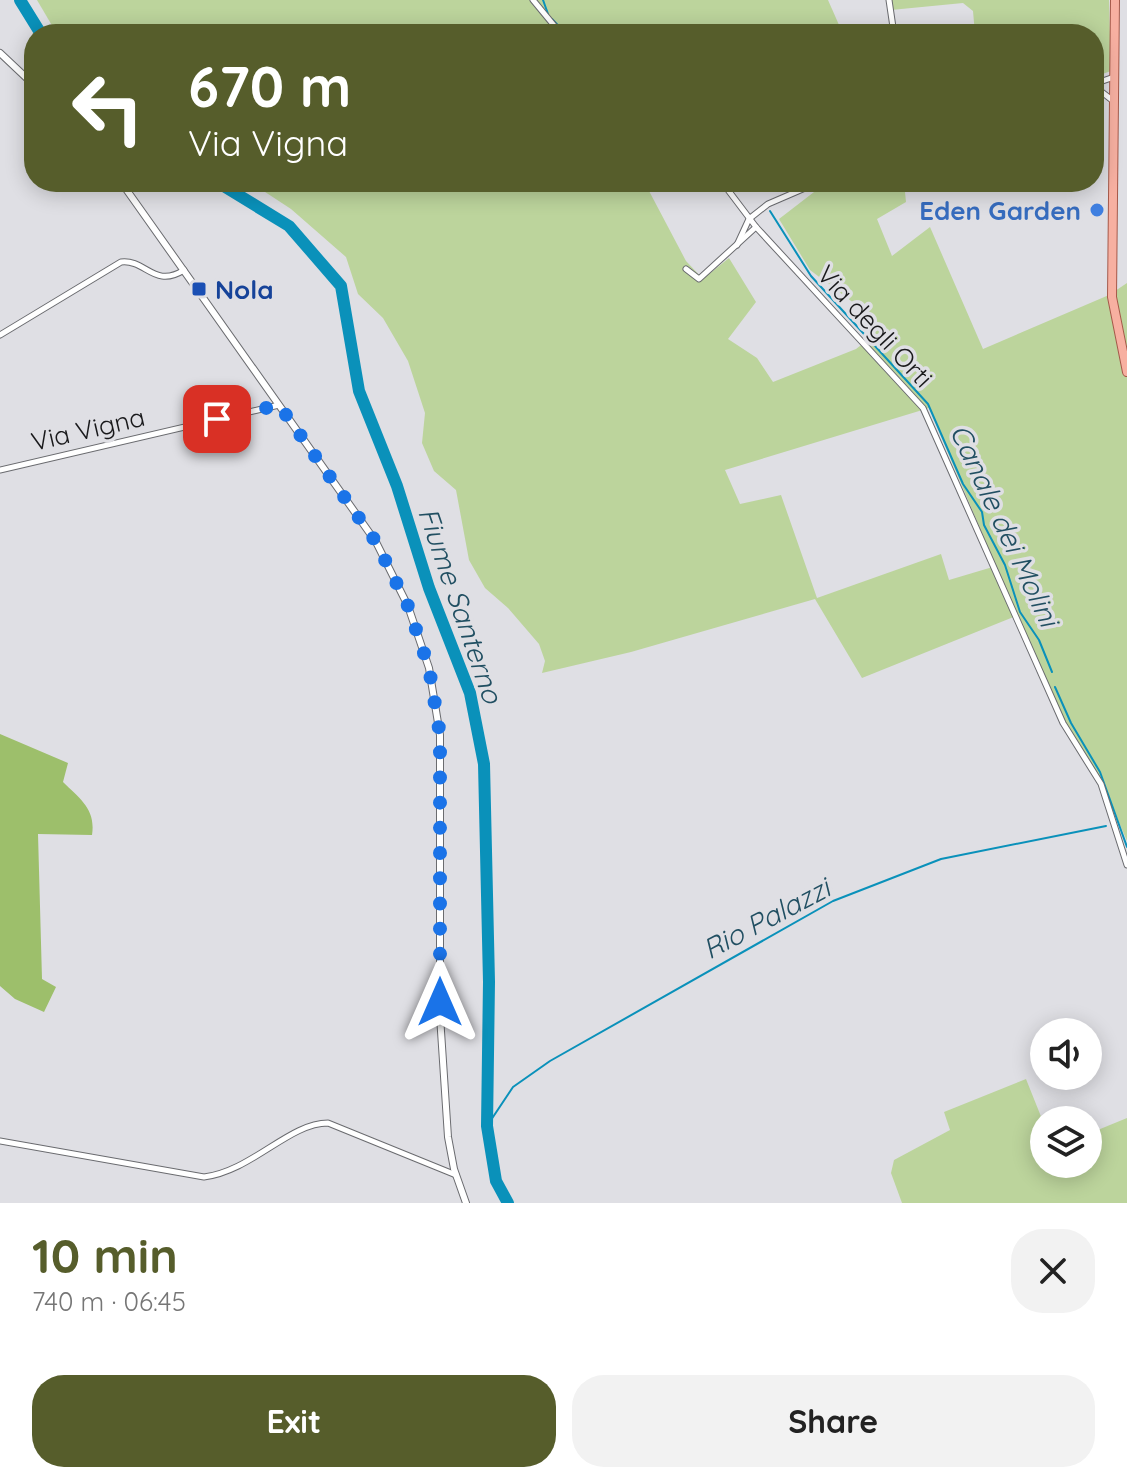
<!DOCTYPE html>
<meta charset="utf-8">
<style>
:root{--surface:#fff;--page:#f2f2f2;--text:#222;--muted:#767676;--accent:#565d2b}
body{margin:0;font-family:Quicksand,sans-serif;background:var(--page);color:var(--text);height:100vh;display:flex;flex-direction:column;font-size:30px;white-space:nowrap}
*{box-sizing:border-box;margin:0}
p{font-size:26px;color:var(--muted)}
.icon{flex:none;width:44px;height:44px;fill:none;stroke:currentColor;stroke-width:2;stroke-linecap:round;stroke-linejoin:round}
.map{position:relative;height:1203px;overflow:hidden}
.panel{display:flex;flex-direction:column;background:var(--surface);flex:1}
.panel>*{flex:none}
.hud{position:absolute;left:24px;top:24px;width:1080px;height:168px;border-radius:32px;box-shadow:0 4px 20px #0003;background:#565d2b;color:#fff;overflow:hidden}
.tools{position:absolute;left:1030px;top:1018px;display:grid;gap:16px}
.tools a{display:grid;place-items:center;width:72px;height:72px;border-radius:50%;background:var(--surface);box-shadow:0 4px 20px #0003;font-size:40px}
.pin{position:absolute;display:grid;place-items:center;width:68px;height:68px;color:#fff;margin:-34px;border-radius:16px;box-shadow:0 4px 12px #0006}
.me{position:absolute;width:88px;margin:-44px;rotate:0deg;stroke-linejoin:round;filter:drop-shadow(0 0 6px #0008)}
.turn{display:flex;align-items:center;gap:28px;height:168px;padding:0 32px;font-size:36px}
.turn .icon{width:104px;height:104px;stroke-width:2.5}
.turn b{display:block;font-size:56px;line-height:68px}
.round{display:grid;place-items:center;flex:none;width:84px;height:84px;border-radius:32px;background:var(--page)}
.overview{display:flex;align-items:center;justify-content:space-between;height:136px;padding:0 32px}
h1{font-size:48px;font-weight:700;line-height:60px;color:var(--accent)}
.action{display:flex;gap:16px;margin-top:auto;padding:16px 32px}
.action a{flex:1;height:92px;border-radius:32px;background:var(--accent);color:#fff;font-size:32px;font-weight:700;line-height:92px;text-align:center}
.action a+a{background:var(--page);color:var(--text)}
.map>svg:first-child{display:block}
.green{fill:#bcd49c;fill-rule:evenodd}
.forest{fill:#9dbf6b}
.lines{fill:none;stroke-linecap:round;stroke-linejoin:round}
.stream{stroke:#0a91ba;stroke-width:2}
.river{stroke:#0a91ba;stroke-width:12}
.minor-casing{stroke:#6a6b6f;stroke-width:7}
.tertiary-casing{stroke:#6a6b6f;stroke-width:8}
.primary-casing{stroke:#a5594a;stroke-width:10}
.minor{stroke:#fff;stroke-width:5}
.tertiary{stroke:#fff;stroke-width:6}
.primary{stroke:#f7b0a1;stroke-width:8}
.route{stroke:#1a73e8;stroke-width:14;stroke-dasharray:0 25.2}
.shop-dot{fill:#3f7fe0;stroke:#dfdfe4;stroke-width:3}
.transit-dot{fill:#1a4fb4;stroke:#dfdfe4;stroke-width:3}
.labels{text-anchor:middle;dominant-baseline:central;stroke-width:7;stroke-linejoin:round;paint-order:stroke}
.shop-label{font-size:26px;font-weight:bold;fill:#366cbe;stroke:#dfdfe4;text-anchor:end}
.transit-label{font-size:26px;font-weight:bold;fill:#164399;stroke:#dfdfe4;text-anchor:start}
.street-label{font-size:26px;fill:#19191b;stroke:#dfdfe4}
.water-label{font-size:28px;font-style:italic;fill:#214f62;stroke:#dfdfe4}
</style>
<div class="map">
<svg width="1127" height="1203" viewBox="0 0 1127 1203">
<rect width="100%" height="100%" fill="#dfdfe4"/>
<g class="green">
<polygon points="37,0 828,0 843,34 57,34"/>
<polygon points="890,0 1109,0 1111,71 1094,77 1094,34 975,34 973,11 963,3 891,10"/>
<path d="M 250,182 L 660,182 L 648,189 L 686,261 L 703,279 L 729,258 L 756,302 L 728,339 L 757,358 L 773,382 L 856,349 L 873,336 L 871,316 L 810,270 L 779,219 L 827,182 L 904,182 L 906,202 L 877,219 L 892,256 L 930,227 L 983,349 L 1109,295 L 1127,283 L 1127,841 L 1106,792 L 1063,723 L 1016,616 L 862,678 L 815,599 L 631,652 L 542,673 L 545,661 L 539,644 L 508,608 L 485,588 L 469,560 L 456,490 L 434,471 L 422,443 L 425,413 L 408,361 L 383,318 L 358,294 L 346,257 L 291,209 ZM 929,408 L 996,566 L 949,580 L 941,554 L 817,598 L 781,495 L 740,504 L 725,470 Z"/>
<polygon points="1026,1079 1044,1124 1044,1164 1088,1164 1088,1134 1127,1118 1127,1203 902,1203 891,1173 894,1160 950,1130 944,1112"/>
</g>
<path class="forest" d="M 0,734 L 68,763 L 63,782 C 80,799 96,809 92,835 L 38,834 L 42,979 L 56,987 L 44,1012 L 15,999 L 0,986 Z"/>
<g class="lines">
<g class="stream">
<polyline points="543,0 548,14"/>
<polyline points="552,19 566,34"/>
<polyline points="770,211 811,276 928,404 963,484 982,512 984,525 1005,565 1020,612 1039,640 1052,672"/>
<polyline points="1055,687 1071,723 1100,772 1127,847"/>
<polyline points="487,1126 513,1087 550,1061 833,901 941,859 1106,826"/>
</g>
<g class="river">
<polyline points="20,0 41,34"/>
<polyline points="217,182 289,226 341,286 359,391 397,486 429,588 470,693 484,764 489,982 487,1126 496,1181 508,1203"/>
</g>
<g class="minor-casing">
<g id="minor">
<polyline points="533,0 561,34"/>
<polyline points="889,0 894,34"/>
<polyline points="1094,84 1114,77"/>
<polyline points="1094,86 1112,100"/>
<polyline points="722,182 756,227 923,408 1063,723 1101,784 1127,865"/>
<polyline points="737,245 749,219 768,204 819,182"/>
<polyline points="686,269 699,279 756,227"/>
<path d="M 0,335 L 121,262 C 146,259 154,289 184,270"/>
<polyline points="0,470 279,405"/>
<path d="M 0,1141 L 204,1177 C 252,1171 289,1123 328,1123 L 456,1175"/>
</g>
</g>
<g class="tertiary-casing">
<g id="tertiary">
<polyline points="0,53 34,85"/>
<polyline points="121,182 376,542 408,606 429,668 440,735 440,1016 448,1137 454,1169 466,1203"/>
</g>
</g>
<g class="primary-casing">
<polyline id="primary" points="1115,0 1112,297 1127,372"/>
</g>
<use href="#minor" class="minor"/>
<use href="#tertiary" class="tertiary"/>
<use href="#primary" class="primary"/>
</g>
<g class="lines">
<polyline class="route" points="217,419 279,405 376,542 408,606 429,668 440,735 440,1002"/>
</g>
<circle class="shop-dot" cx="1097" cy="210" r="8"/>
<rect class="transit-dot" x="191" y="281" width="16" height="16" rx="4"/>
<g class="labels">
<g class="shop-label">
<text x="1081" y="210">Eden Garden</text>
</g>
<g class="transit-label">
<text x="215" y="289">Nola</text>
</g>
<g class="street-label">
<text transform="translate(875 326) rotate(47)">Via degli Orti</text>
<text transform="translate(88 429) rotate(-13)">Via Vigna</text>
</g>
<g class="water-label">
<text transform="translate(1005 525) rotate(65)">Canale dei Molini</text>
<text transform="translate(461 605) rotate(71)">Fiume Santerno</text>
<text transform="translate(766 918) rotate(-28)">Rio Palazzi</text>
</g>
</g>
</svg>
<div class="tools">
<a><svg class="icon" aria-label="sound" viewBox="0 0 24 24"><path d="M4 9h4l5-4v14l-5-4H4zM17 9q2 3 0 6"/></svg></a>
<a><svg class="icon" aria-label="layers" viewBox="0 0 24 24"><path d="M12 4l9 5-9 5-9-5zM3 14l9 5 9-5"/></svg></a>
</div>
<div class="pin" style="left:217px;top:419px;background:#d93025"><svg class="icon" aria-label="arrive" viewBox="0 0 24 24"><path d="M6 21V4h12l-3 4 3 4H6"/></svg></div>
<svg class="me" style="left:440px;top:1002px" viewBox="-20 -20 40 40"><path d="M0-17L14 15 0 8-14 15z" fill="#1a73e8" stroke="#fff" stroke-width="4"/></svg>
<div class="hud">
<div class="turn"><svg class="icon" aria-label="left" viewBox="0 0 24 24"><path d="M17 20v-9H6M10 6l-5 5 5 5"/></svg><div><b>670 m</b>Via Vigna</div></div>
</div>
</div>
<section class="panel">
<div class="overview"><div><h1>10 min</h1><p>740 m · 06:45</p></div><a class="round"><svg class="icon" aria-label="close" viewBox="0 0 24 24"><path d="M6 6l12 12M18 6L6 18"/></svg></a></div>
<div class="action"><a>Exit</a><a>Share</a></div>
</section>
